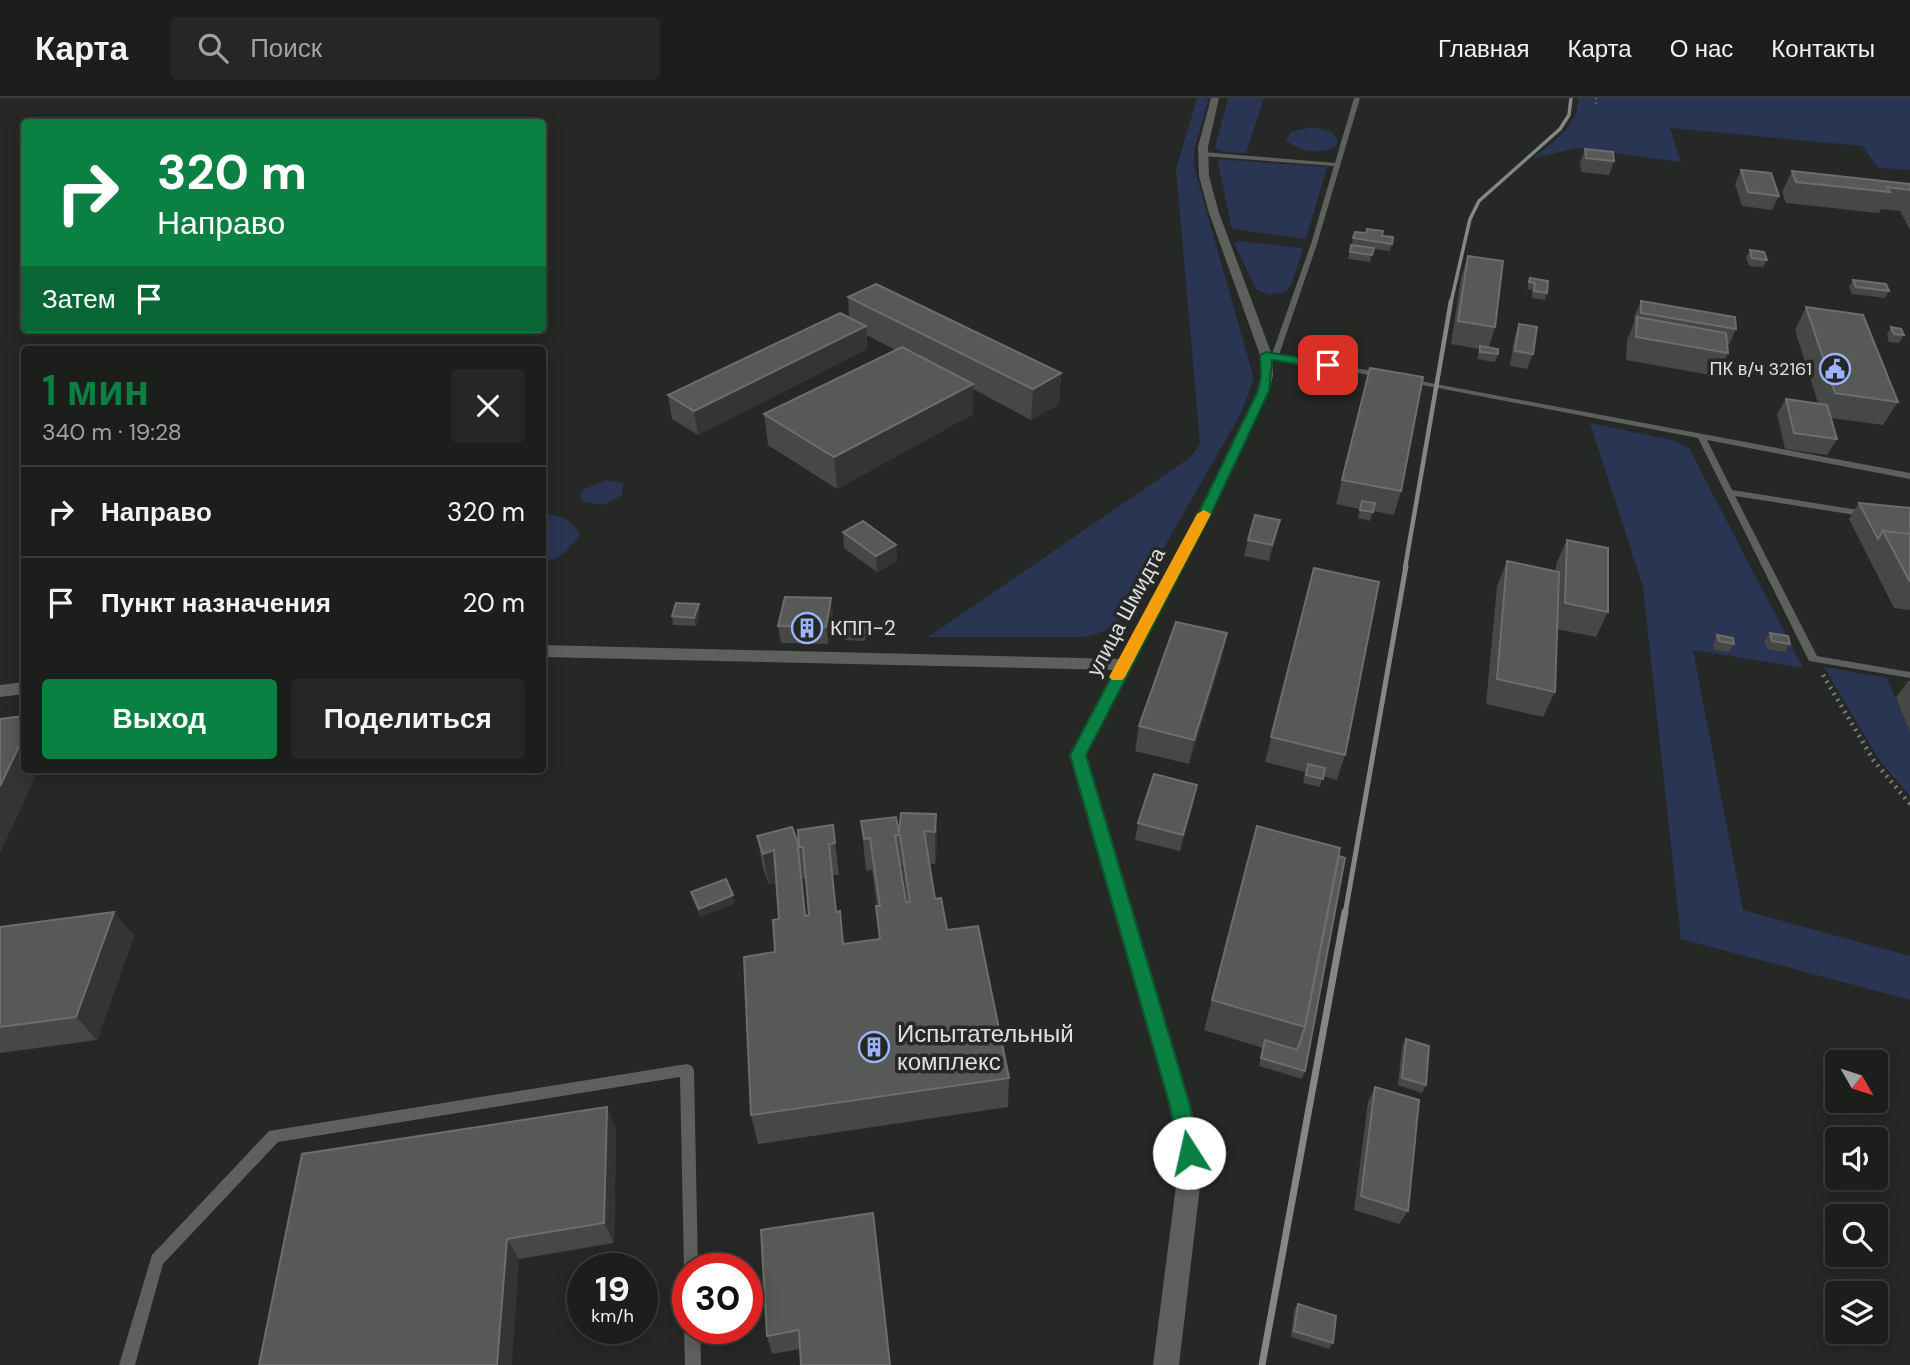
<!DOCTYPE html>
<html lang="ru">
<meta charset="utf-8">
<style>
:root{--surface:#1c1e1c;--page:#252725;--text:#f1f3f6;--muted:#a0a2a3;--line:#3a3c3b;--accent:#0b8043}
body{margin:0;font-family:"DM Sans",sans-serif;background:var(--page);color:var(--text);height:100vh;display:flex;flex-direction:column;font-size:26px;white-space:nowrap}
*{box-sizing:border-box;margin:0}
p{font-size:23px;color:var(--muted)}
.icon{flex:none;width:38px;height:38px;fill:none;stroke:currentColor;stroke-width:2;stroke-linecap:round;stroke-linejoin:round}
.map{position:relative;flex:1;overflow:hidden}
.details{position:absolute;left:21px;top:248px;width:525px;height:427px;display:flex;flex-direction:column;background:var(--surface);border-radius:7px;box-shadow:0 4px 18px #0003,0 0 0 2px var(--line)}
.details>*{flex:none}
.hud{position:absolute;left:21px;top:21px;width:525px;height:214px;border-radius:7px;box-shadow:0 4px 18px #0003,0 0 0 2px var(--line);background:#0b8043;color:#fff;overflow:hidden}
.needle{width:46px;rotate:129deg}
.tools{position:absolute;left:1825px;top:952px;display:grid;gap:14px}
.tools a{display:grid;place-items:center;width:63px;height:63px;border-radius:7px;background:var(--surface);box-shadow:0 4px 18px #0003,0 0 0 2px var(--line);font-size:35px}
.speed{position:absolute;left:567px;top:1155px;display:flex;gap:14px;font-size:35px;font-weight:700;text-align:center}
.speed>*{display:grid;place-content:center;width:91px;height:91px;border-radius:50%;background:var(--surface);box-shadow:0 4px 18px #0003,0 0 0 2px var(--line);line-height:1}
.speed small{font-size:18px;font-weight:400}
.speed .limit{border:10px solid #d22;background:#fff;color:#111}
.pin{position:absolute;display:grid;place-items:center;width:60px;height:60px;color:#fff;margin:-30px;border-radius:14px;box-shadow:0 4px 10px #0006}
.me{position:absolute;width:77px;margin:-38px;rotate:350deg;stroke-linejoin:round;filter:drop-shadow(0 0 5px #0008)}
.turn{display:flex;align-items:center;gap:24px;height:147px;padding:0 21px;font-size:32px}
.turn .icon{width:91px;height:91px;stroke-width:2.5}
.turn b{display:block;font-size:49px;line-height:60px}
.then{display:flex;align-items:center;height:66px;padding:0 21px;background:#0003;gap:14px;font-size:26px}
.round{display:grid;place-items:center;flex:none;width:74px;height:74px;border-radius:7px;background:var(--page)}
.head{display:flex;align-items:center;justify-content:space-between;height:119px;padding:0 21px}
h1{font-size:42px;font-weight:600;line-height:52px;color:var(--accent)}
.action{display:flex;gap:14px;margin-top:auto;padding:14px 21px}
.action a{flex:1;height:80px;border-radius:7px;background:var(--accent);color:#fff;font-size:28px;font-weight:600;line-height:80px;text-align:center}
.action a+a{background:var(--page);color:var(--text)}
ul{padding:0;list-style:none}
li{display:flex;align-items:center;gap:21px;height:91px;padding:0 21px;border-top:2px solid var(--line)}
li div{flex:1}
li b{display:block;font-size:26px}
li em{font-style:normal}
header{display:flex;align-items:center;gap:42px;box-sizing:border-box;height:98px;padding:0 35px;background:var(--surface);border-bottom:2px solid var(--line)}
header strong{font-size:33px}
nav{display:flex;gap:38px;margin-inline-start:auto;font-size:24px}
.search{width:490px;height:63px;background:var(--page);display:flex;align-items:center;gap:18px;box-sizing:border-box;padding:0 24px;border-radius:7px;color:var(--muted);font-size:26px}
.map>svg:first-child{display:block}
.green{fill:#2a3453}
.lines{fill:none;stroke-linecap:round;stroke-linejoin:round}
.path-far1{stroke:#777a77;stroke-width:2.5;stroke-dasharray:1 3.5;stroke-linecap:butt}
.path{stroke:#777a77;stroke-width:4.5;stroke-dasharray:2 5;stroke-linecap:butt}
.service{fill:#5e605e;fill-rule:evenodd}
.minor{fill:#5e605e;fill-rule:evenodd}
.rail-far3{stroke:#858785;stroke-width:3.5}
.rail-far2{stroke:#858785;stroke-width:4.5}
.rail-far1{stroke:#858785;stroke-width:5}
.rail{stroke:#858785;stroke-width:7}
.wall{fill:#454845;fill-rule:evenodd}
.shaded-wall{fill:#323532}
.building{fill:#565956;stroke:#6b6e6b;stroke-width:2;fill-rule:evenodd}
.route{fill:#0b8043;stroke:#07532c;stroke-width:2}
.slow{fill:#f59e0b}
.labels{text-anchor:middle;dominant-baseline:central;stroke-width:7;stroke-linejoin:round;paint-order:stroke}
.far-poi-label{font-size:18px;fill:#dee0de;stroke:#252825;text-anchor:end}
.street-label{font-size:21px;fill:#dee0de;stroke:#252825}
.poi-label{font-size:21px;fill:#dee0de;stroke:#252825;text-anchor:start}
.near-poi-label{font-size:24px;fill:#dee0de;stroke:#252825;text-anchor:start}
</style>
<header>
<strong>Карта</strong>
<div class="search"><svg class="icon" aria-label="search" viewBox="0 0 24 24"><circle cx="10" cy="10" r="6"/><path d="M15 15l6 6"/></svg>Поиск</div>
<nav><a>Главная</a><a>Карта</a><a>О нас</a><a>Контакты</a></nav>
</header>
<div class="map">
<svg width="1910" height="1267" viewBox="0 0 1910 1267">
<rect width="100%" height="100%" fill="#252825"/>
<g class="green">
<path d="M 1197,0 L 1209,0 L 1194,52 L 1194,69 L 1254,281 L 1241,315 L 1127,514 C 1115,530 1102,535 1083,539 L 928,539 L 1191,359 L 1200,346 L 1176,71 Z"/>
<polygon points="1228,0 1264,0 1246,55 1223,54 1215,49"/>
<path d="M 1578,0 L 1910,0 L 1910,72 L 1878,70 L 1862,48 L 1670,30 L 1681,64 L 1576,50 L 1532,61 C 1552,44 1579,29 1578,0 Z"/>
<path d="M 1311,29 L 1332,34 L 1338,42 L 1336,48 C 1320,58 1299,54 1286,42 L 1291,34 Z"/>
<polygon points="1217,61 1327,69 1306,141 1232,131"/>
<polygon points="1239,143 1303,150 1292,185 1285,194 1269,197 1256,191 1234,145"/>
<polygon points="1590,325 1672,342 1689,350 1803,570 1693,552 1743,812 1910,858 1910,902 1681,841 1643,489"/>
<polygon points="606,382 623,385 622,397 603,407 584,404 580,399 583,392"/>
<path d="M 542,415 C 559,418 572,420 580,436 C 570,451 560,461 543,465 Z"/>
<polygon points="1824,569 1887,580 1910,634 1910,698 1880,663"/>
</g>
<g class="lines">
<polyline class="path-far1" points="1596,0 1596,8"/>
<polyline class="path" points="1823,577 1874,663 1910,706"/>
<g class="service">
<polygon points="1354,0 1360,0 1317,146 1279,257 1384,275 1385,277 1381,279 1266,259 1262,257 1266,255 1272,256 1311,146 1334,68 1202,58 1199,56 1202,54 1335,65"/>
<polygon points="1404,280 1910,375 1910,381 1707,342 1732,392 1871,414 1871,418 1868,419 1735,398 1817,558 1910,574 1910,580 1809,563 1698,340 1407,284 1403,282"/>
<polygon points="687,966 692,968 694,972 698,1171 688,1171 688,1177 684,1171 680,979 278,1044 163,1166 135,1267 119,1267 152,1157 269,1033"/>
<polygon points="688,1224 688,1230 700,1230 701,1267 685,1267 684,1230"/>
</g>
<g class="minor">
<polygon points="1211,0 1219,0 1208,49 1209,78 1219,115 1272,257 1273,278 1269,293 1214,410 1087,657 1191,1008 1201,1055 1201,1080 1179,1267 1153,1267 1177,1080 1177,1055 1169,1008 1069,657 1114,572 542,559 542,547 1120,561 1200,410 1257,293 1261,278 1260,257 1209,115 1199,78 1198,49"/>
<polygon points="24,584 24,596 0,599 0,587"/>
</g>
<polyline class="rail-far3" points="1451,204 1470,121 1479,103 1560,31 1569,17 1571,0"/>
<polyline class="rail-far2" points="1405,470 1451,203"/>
<polyline class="rail-far1" points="1345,816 1406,468"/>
<polyline class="rail" points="1262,1267 1345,814"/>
</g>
<g class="wall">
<polygon points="1585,51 1614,63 1609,77 1581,74 1580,65"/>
<polygon points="1741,72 1779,98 1772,112 1742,108 1735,86"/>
<polygon points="1792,73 1910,86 1910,132 1900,113 1881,111 1879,115 1786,105 1782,94"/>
<polygon points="1355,134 1393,139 1390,153 1373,151 1370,164 1348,161"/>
<polygon points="1750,152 1767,162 1763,169 1749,168 1746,159"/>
<polygon points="1468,158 1495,229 1489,249 1498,256 1495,264 1477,261 1479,251 1451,246 1461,180"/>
<polygon points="1530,180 1547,195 1545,202 1532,200 1532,192 1527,191"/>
<polygon points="1853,182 1889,193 1885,200 1852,196 1849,189"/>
<polygon points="848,199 1061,275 1059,306 1031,322 973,291 973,316 837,391 768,347 764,316 895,252 867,237 867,251 698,337 672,321 668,297 849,219"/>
<polygon points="1641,203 1736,231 1729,247 1727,246 1728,255 1716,278 1626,262 1627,242 1634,225 1634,219"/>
<polygon points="1806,209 1898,304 1883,327 1831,320 1837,341 1827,357 1785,351 1777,316 1786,301 1818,305 1795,232"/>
<polygon points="1519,226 1533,256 1527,271 1510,268 1514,241"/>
<polygon points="1891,229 1904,237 1899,245 1889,244 1887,237"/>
<polygon points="1370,270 1401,393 1394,417 1373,413 1370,423 1358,420 1360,411 1336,406"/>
<polygon points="1859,405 1910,410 1910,512 1894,510 1849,421"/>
<polygon points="843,434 896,447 897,463 877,474 844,450"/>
<polygon points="1276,439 1269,463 1244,458 1248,442"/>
<polygon points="1567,442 1608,514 1596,539 1557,531 1555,594 1543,619 1486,606 1497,488 1507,463 1556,473 1556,466"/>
<polygon points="1314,470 1345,657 1337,682 1323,678 1320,689 1303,685 1305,674 1265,664"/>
<polygon points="700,514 696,528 673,527 672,518"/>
<polygon points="833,516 828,546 781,545 778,528"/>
<polygon points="867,526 867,535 865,543 845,542 844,533"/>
<polygon points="1227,535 1222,560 1189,666 1135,653 1139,628"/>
<polygon points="1770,535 1790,546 1785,554 1767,551 1764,543"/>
<polygon points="1717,537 1734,546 1729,554 1714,552 1713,546"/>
<polygon points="1908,583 1910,583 1910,634 1896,600"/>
<polygon points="1194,704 1180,753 1135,742 1138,725"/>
<path d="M 936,716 L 937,748 L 935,766 L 930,766 L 935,801 L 947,832 L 1009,980 L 1008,1009 L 758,1046 L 751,1017 L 779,821 L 776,785 L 769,787 L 763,770 L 757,738 L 799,748 L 833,727 L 839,777 L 832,777 L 836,814 L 843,846 L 879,841 L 876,808 L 877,808 L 872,772 L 866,773 L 861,723 L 899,735 ZM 902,768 L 907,804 L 906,804 L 900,769 ZM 803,781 L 806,781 L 809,817 L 806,818 Z"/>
<polygon points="1257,728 1340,750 1305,973 1302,981 1259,968 1263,950 1204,932"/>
<polygon points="691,794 735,805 701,819 693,802"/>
<polygon points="114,814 134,838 97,942 0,955 0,829"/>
<polygon points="1406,941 1426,987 1422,995 1398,987 1402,949"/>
<polygon points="1375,989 1408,1113 1399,1126 1354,1112 1368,1004"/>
<polygon points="616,1031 614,1145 519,1161 259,1267"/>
<polygon points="873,1115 800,1251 772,1256 767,1238"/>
<polygon points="1298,1206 1333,1245 1329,1251 1291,1239 1294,1212"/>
</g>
<g class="shaded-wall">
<polygon points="866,228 867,251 698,337 694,313"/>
<polygon points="1061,275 1059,306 1031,322 1033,291"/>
<polygon points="973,286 973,316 837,391 834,359"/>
<polygon points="1280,422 1276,439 1269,463 1272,447"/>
<polygon points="896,447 897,463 877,474 876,458"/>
<polygon points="831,500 833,516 828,546 826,529"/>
<polygon points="699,506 700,514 696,528 694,520"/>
<polygon points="867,526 867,535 865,543 865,535"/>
<polygon points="1227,535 1222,560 1189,666 1194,642"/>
<polygon points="24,638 24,672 39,672 0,755 0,688"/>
<polygon points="1197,687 1194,704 1180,753 1183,737"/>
<polygon points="936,716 937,748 935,766 935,734"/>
<polygon points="798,749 803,781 809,849 805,818"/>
<polygon points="774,752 779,784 769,787 763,756"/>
<polygon points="733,797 735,805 701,819 699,811"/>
<polygon points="114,814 134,838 97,942 76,919"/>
<polygon points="607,1009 616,1031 614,1145 604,1125"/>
<polygon points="507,1141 519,1161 512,1267 497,1267"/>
</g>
<g class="building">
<polygon points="1585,51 1613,54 1614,63 1586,60"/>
<polygon points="1741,72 1771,75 1779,98 1748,94"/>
<polygon points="1792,73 1910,86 1910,92 1887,89 1890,94 1796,84"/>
<polygon points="1367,131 1383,133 1382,138 1393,139 1392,146 1353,140 1355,134 1366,135"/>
<polygon points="1351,147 1374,150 1372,157 1350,154"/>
<polygon points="1750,152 1764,154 1767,162 1752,160"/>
<polygon points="1468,158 1503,163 1495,229 1458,223"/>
<polygon points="1530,180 1548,183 1547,195 1534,193 1535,185 1529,184"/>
<polygon points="1853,182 1886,186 1889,193 1856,189"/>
<polygon points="876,186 1061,275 1033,291 848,199"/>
<polygon points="1641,203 1735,219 1736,231 1641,215"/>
<polygon points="1806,209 1863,217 1898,304 1835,295"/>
<polygon points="840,215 866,228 694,313 668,297"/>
<polygon points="1637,219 1726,235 1728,255 1636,239"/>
<polygon points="1519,226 1537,229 1533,256 1515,253"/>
<polygon points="1891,229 1901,231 1904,237 1894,236"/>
<polygon points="1480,248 1498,251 1498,256 1480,254"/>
<polygon points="902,249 973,286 834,359 764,316"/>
<polygon points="1370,270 1423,279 1401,393 1342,382"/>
<polygon points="1786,301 1827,307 1837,341 1794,335"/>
<polygon points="1362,403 1375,405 1373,414 1360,412"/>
<polygon points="1859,405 1910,410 1910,436 1883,433 1878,441"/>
<polygon points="1255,417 1280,422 1272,447 1248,442"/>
<polygon points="863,423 896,447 876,458 843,434"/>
<polygon points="1883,433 1910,436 1910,484"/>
<polygon points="1567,442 1608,450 1608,514 1565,505"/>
<polygon points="1507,463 1559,474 1555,594 1497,581"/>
<polygon points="1314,470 1379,484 1345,657 1271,639"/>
<polygon points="785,499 831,500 826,529 778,528"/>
<polygon points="676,505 699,506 694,520 672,518"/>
<polygon points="1176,524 1227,535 1194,642 1139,628"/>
<polygon points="846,525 867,526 865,535 844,533"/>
<polygon points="1770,535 1788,538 1790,546 1772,543"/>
<polygon points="1717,537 1733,540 1734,546 1719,543"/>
<polygon points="24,618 24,638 0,688 0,621"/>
<polygon points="1308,666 1325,670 1323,681 1306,677"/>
<polygon points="1154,676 1197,687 1183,737 1138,725"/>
<path d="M 901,715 L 936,716 L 935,734 L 924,733 L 935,801 L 941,800 L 947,832 L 978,828 L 1009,980 L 751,1017 L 744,859 L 775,854 L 773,822 L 779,821 L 774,752 L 763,756 L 757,738 L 792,729 L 799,748 L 798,732 L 833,727 L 835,745 L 829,746 L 836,814 L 840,813 L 843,846 L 880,841 L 876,808 L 880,808 L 870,740 L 864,741 L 861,723 L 896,719 L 899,735 ZM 895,737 L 900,737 L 910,804 L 906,804 ZM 798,749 L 803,749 L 809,817 L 805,818 Z"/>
<polygon points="1257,728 1340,750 1305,929 1212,902"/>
<polygon points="1339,758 1345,760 1305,973 1261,960 1265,942 1297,952 1305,929"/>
<polygon points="726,781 733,797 699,811 691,794"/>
<polygon points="114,814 76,919 0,929 0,829"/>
<polygon points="1406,941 1429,948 1426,987 1402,980"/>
<polygon points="1375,989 1419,1002 1408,1113 1361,1098"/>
<polygon points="607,1009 604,1125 507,1141 497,1267 259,1267 302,1056"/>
<polygon points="873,1115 890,1267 801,1267 799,1232 767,1238 761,1132"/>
<polygon points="1298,1206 1336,1218 1333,1245 1294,1233"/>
</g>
<polygon class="route" points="1266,254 1328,264 1334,267 1328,271 1272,262 1269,293 1214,410 1086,657 1190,1008 1199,1055 1196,1062 1189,1065 1181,1062 1178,1055 1170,1008 1070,657 1201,410 1258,293 1261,278 1260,257"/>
<polygon class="slow" points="1204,412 1211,416 1125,579 1122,582 1112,582 1109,579 1197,416"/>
<defs>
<g id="civic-ring" transform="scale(1.575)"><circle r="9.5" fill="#252825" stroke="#9cb4fd" stroke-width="1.5"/><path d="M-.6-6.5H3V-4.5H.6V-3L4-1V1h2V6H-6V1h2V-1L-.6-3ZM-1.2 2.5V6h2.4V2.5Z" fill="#9cb4fd"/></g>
<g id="building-ring" transform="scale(1.575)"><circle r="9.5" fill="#252825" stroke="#9cb4fd" stroke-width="1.5"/><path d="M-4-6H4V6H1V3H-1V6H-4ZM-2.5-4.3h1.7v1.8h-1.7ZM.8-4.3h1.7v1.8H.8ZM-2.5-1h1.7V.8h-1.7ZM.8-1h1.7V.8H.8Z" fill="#9cb4fd"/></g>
</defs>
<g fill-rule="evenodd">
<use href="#civic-ring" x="1835" y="271"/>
<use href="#building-ring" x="807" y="530"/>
<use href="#building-ring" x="874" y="949"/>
</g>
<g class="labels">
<g class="far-poi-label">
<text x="1812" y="271">ПК в/ч 32161</text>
</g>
<g class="street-label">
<text transform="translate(1126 514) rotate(-62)">улица Шмидта</text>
</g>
<g class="poi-label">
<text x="830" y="530">КПП-2</text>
</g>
<g class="near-poi-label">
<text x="897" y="935">Испытательный<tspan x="897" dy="28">комплекс</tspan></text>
</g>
</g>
</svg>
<div class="tools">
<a><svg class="needle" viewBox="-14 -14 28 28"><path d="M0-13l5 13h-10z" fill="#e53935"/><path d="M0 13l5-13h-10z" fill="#a0a2a3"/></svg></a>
<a><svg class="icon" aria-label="sound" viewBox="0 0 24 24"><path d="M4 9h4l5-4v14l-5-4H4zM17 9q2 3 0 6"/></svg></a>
<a><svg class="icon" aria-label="search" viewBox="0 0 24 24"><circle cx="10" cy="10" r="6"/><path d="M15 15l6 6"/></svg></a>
<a><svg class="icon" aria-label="layers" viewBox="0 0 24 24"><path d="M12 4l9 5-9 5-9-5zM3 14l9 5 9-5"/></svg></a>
</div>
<div class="speed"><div>19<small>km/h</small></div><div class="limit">30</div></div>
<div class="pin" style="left:1328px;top:267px;background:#d93025"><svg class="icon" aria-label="arrive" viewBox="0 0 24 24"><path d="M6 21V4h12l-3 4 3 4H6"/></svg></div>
<svg class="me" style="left:1189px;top:1055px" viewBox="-20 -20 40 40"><circle r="19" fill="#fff"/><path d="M0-13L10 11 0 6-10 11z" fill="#0b8043"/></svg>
<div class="hud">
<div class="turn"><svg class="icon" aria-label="right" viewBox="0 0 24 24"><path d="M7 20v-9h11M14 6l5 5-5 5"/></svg><div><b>320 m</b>Направо</div></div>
<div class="then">Затем<svg class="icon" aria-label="arrive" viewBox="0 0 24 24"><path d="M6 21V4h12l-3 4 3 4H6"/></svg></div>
</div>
<section class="details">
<div class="head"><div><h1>1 мин</h1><p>340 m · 19:28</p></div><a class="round"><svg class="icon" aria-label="close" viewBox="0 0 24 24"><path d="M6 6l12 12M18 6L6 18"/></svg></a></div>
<ul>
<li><svg class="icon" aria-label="right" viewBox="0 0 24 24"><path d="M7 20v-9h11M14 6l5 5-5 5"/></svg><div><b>Направо</b></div><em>320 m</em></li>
<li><svg class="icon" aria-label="arrive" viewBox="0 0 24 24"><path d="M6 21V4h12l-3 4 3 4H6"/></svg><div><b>Пункт назначения</b></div><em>20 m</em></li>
</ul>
<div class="action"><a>Выход</a><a>Поделиться</a></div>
</section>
</div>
